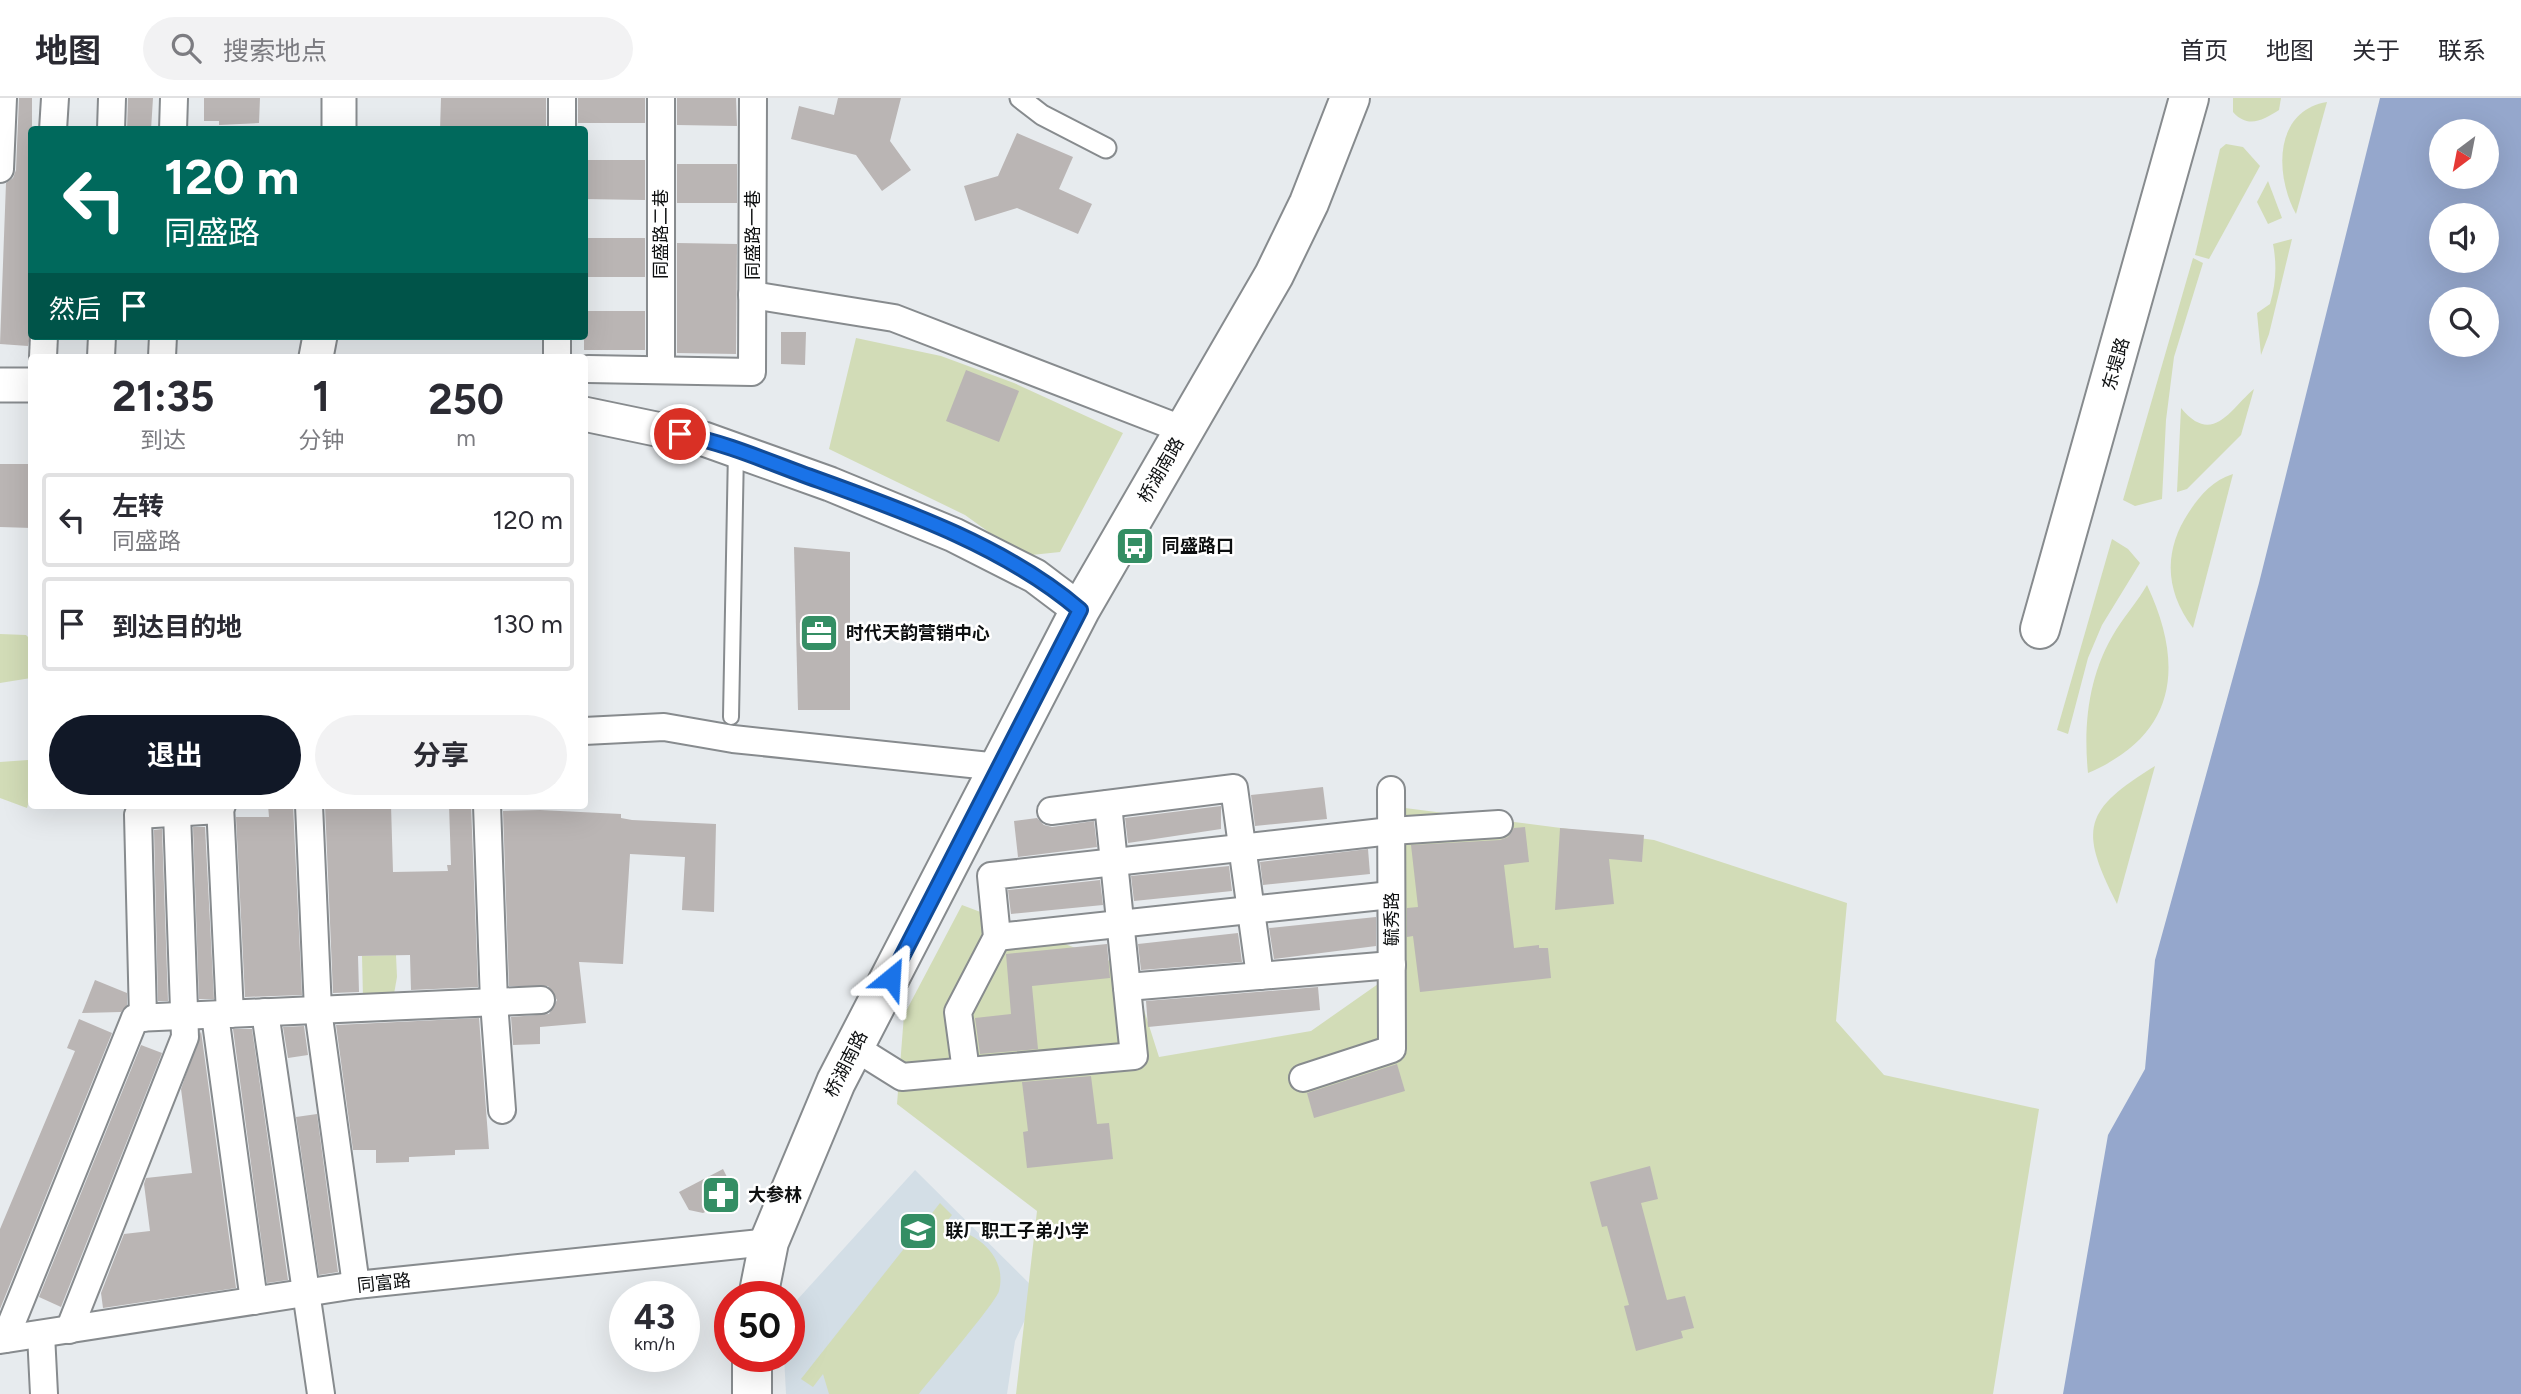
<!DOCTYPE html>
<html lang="zh">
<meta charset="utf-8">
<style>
:root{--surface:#fff;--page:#f2f2f3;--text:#2b2b33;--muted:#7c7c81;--line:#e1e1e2;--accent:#111827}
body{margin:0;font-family:Figtree,"Noto Sans SC",sans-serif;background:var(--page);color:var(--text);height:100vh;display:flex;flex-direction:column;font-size:26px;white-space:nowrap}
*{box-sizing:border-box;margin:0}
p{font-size:23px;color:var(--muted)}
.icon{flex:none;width:38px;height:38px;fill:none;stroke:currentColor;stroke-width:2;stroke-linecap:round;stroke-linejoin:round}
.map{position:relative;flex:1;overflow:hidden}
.panel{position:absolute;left:28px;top:256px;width:560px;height:455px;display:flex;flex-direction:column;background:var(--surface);border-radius:7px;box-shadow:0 7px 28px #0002}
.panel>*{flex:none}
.top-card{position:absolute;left:28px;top:28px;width:560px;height:214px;border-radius:7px;box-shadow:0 7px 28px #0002;background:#00695c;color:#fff;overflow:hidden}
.needle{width:46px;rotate:212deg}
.fabs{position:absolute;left:2429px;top:21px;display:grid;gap:14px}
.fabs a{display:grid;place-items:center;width:70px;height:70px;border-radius:50%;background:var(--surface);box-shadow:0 7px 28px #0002;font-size:35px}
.speed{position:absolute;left:609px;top:1183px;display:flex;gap:14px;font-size:35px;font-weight:700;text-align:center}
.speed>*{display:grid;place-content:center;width:91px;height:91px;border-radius:50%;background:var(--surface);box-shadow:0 7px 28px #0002;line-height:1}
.speed small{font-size:18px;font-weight:400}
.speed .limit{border:10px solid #d22;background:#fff;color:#111}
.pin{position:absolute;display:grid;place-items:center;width:60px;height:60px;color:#fff;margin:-30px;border:4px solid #fff;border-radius:50%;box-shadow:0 2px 7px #0007}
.me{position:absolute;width:77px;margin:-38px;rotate:27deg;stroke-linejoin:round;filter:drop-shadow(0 0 5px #0008)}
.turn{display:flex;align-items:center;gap:24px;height:147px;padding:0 21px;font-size:32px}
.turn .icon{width:91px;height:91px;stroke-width:2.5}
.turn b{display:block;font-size:49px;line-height:60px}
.then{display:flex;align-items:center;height:66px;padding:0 21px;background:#0003;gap:14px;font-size:26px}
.eta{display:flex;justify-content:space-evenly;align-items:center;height:119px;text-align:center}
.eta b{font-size:42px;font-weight:700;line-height:49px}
.cta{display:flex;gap:14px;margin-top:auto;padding:14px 21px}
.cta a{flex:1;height:80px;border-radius:42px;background:var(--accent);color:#fff;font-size:28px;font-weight:700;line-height:80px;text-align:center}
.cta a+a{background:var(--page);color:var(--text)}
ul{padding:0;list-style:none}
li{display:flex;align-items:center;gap:21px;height:94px;margin:0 14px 10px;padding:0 7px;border:4px solid var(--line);border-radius:7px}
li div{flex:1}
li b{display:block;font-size:26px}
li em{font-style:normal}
header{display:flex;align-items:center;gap:42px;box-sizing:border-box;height:98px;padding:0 35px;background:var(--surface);border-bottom:2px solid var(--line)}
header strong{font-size:33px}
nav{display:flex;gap:38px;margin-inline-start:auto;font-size:24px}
.search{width:490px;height:63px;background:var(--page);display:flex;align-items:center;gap:18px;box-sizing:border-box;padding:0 24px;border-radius:38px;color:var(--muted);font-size:26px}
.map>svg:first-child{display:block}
.built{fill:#d3dee6}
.green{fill:#d2dcb7}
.water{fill:#95a7cc;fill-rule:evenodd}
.building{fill:#bab5b4}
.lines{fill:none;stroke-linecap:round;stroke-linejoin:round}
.service-casing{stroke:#878b8e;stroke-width:18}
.pedestrian-casing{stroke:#878b8e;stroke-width:23}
.minor-casing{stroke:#878b8e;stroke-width:30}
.tertiary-casing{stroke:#878b8e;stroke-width:37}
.secondary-casing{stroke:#878b8e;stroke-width:42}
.service{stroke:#fff;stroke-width:14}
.pedestrian{stroke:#fff;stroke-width:19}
.minor{stroke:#fff;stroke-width:26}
.tertiary{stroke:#fff;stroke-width:33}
.secondary{stroke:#fff;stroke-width:38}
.route-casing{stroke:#114b97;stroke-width:18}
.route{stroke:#1a73e8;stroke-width:12}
.labels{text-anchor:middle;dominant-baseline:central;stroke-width:5;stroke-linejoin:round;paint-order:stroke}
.street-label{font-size:18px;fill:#0d0f10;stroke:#fff}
.poi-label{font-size:18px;font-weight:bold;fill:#0d0f10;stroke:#fff;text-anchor:start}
</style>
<header>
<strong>地图</strong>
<div class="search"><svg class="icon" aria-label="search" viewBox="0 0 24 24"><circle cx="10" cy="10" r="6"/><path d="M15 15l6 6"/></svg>搜索地点</div>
<nav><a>首页</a><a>地图</a><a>关于</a><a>联系</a></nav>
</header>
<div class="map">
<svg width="2521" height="1296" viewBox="0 0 2521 1296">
<rect width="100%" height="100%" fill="#e7ebee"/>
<polygon class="built" points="915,1072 1038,1194 1015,1243 1007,1296 786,1296 784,1258 789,1258 789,1222 797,1202"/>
<g class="green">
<path d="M 2233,0 L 2281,0 L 2279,12 C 2263,22 2248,31 2233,14 Z"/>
<path d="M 2327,4 L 2296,116 C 2275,78 2273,13 2327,4 Z"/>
<polygon points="2226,46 2243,49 2260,68 2209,161 2195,157 2220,51"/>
<polygon points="2268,83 2282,120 2268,126 2257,104"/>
<path d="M 2292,141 L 2269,236 L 2261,257 L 2257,215 L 2270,206 C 2276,185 2277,167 2273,146 Z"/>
<polygon points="2193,160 2203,165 2174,259 2166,322 2162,401 2135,408 2123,402"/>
<polygon points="856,240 941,258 1014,285 1123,335 1060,454 1022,458 965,417 829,351"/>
<path d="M 2254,291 L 2241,337 L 2187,391 L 2177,394 L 2181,310 C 2213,349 2231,310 2254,291 Z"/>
<path d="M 2233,376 L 2193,530 C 2165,493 2163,453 2189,414 C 2201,396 2212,383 2233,376 Z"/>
<polygon points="2112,441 2128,451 2140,465 2102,527 2088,560 2068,636 2057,632"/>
<path d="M 2147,487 C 2185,568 2177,637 2088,675 C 2083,625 2089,575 2116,532 C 2126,516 2138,503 2147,487 Z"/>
<polygon points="0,536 26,537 31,542 31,580 0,585"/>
<polygon points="31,655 31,696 27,710 0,700 0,664 28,662"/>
<path d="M 2155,668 L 2117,806 C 2078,730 2084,712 2155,668 Z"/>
<polygon points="1405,710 1654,742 1847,805 1836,923 1884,977 2039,1011 1993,1296 1016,1296 1037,1113 897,1006 904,917 962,807 1131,871 1159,959 1311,933 1398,872"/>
<polygon points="396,857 397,879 394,896 363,900 362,858"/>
<path d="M 940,1105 L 952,1117 L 943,1128 C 974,1133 1008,1156 999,1193 C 995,1206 931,1280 919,1296 L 829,1296 L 823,1276 L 813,1289 L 801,1281 Z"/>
</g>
<path class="water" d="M 2380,0 L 2521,0 L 2521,1296 L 2063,1296 L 2108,1037 L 2145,971 L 2155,862 L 2259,485 ZM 2441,33 L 2487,33 L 2487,79 L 2441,79 ZM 2441,117 L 2487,117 L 2487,163 L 2441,163 ZM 2441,201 L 2487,201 L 2487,247 L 2441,247 Z"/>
<g class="building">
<polygon points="19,0 32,0 32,229 28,248 0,246 6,85 13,80 16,72"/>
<polygon points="128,0 153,0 151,32 127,32"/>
<polygon points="204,0 260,0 259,25 219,27 219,23 204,23"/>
<polygon points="441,0 546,0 546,32 440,32"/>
<rect x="578" y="0" width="67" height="25"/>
<polygon points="677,0 736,0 737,28 677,27"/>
<polygon points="838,0 901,0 890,43 911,72 882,93 856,57 791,41 799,8 834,17"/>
<polygon points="1017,35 1073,59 1059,91 1092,106 1078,136 1017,110 975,123 964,88 998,78"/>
<polygon points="587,62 645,62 645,102 584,101"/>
<rect x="677" y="66" width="60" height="39"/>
<polygon points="586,140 645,140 645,179 584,179"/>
<polygon points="677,145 737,146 736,256 677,255"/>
<rect x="584" y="213" width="61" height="39"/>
<polygon points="781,234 806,234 805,267 781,266"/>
<polygon points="966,272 1019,293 999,344 946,323"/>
<polygon points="0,366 32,366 32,430 0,429"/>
<polygon points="794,449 850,454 850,612 798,612"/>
<polygon points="1323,689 1327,721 1255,728 1251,697"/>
<polygon points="268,707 293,707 302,897 245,899 236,719 269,719"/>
<polygon points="325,707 391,707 393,774 448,773 447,767 451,767 449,707 471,707 478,889 411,892 410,857 358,858 359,894 333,895"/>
<polygon points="1221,708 1221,731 1128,745 1125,720"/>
<polygon points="540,712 621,716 621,720 632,722 716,726 714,814 682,812 685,759 630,756 623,866 579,864 586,925 540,929 540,946 513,947 511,919 549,916 557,902 548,888 509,888 503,713"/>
<polygon points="1037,720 1044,727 1052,729 1094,723 1097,749 1018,759 1014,723"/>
<polygon points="193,729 205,729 214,901 199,901"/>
<polygon points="1525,729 1529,764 1504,767 1514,850 1539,847 1539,850 1548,850 1551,880 1420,894 1413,838 1407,839 1407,810 1418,809 1411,747 1500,742 1508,739 1514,730"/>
<polygon points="1560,730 1644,737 1642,764 1609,761 1614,806 1555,812"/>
<polygon points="162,731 168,903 158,903 154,732"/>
<polygon points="1368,751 1370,776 1263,787 1260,764"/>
<polygon points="1229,768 1232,793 1134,803 1131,778"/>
<polygon points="1100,782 1103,807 1011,816 1008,792"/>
<polygon points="1376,819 1376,848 1274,861 1269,830"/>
<polygon points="1238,835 1242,864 1141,872 1138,846"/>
<polygon points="1107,846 1110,880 1032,888 1038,951 980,956 975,920 1011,916 1006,856"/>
<polygon points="95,882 127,895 127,907 121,914 82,915"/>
<polygon points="1318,889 1320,912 1148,929 1146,903"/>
<polygon points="479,920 489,1051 455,1052 455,1057 409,1059 409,1064 376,1065 376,1052 353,1052 336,927"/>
<polygon points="79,921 112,935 0,1211 0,1131 75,953 67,950"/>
<polygon points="304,928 308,957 288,960 283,929"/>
<polygon points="233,931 252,931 288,1182 267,1185"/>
<polygon points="201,933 236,1190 103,1210 101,1195 124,1136 150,1133 144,1086 146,1080 192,1075 181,991"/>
<polygon points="141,947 162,955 61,1209 39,1199"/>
<polygon points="1397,966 1405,993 1314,1020 1307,995"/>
<polygon points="1091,978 1097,1026 1109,1025 1113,1061 1027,1070 1023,1034 1028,1033 1022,984"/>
<polygon points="317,1016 338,1174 319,1177 296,1019"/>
<polygon points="1650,1068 1658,1101 1641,1105 1658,1169 1667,1202 1685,1198 1694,1230 1681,1233 1683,1240 1636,1253 1624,1208 1629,1207 1607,1128 1602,1129 1590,1084"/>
<polygon points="723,1071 730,1085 730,1102 703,1115 689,1112 679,1094"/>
</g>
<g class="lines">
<g class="service-casing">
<polyline id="service" points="731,619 736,352"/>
</g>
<g class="pedestrian-casing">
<polyline id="pedestrian" points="1020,0 1042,17 1106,50"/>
</g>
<g class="minor-casing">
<g id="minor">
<polyline points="53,32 55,0"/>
<polyline points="111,32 112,0"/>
<polyline points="173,32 174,0"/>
<polyline points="562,32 562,0"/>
<polyline points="0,71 3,0"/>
<polyline points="752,197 894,220 1184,332"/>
<polyline points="43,259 44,238"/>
<polyline points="101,259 102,238"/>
<polyline points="162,259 163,238"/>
<polyline points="557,259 557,238"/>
<polyline points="588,271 752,274 753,0"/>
<polyline points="661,272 661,0"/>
<polyline points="584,633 664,629 733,641 999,669"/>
<polyline points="220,707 230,916"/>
<polyline points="309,707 318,912 356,1187"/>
<polyline points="487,707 494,904 502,1012"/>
<polyline points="1051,713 1234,690 1260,878"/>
<polyline points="997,839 1391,797"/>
<polyline points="1127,889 1392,867"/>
<polyline points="265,914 321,1296"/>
<polyline points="215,917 254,1203"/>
<polyline points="143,920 138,717 219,712 222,707"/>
<polyline points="854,949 902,979 1134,958 1108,706"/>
<polyline points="966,973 958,914 997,839 991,778 1391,733 1499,726"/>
<polyline points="1303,980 1392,951 1391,692"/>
<polyline points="69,1232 185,939 177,715"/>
<polyline points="41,1236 44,1296"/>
<polyline points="5,1241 135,920 541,902"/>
<polyline points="0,1242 356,1187 769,1144"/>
</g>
</g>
<g class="tertiary-casing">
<g id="tertiary">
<polyline points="339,32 339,0"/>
<polyline points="316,259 320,238"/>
<polyline points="0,287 32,287"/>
<polyline points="584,316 704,341 830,386 954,437 1035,478 1080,512"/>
</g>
</g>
<g class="secondary-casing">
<g id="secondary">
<polyline points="2040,531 2189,0"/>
<polyline points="758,1199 769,1144 836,984 1080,512 1274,177 1309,105 1350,0"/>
<polyline points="752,1258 752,1296"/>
</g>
</g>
<use href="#service" class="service"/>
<use href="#pedestrian" class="pedestrian"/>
<use href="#minor" class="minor"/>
<use href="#tertiary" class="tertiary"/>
<use href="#secondary" class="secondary"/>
</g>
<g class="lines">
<g class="route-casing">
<path id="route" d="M 680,336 C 722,344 762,361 802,376 C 896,410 1003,446 1080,512 L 891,880"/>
</g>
<use href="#route" class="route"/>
</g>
<defs>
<g id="bus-square" transform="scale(2.0125)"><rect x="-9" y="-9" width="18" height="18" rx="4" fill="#348e64" stroke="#fff"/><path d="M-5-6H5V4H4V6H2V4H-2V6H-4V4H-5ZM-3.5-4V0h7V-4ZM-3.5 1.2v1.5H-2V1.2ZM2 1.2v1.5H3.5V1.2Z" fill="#fff"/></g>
<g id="office-square" transform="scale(2.0125)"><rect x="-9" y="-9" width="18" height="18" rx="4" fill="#348e64" stroke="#fff"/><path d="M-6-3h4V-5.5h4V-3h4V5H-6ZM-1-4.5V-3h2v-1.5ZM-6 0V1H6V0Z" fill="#fff"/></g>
<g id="pharmacy-square" transform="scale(2.0125)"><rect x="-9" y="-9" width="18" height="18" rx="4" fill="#348e64" stroke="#fff"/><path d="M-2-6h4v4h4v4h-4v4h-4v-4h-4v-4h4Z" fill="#fff"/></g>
<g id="school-square" transform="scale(2.0125)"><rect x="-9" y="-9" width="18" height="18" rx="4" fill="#348e64" stroke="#fff"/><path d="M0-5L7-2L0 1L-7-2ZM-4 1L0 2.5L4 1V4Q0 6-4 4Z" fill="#fff"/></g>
</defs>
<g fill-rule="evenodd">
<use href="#bus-square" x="1135" y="448"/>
<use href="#office-square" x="819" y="535"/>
<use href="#pharmacy-square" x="721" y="1097"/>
<use href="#school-square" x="918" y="1133"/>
</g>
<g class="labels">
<g class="street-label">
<text transform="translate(661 136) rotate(-90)">同盛路二巷</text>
<text transform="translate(753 137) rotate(-90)">同盛路一巷</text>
<text transform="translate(2116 266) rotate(-74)">东堤路</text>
<text transform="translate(1161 372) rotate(-60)">桥湖南路</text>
<text transform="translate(1392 821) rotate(-90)">毓秀路</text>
<text transform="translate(846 966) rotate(-63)">桥湖南路</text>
<text transform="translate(384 1185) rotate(-6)">同富路</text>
</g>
<g class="poi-label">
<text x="1162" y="448">同盛路口</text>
<text x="846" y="535">时代天韵营销中心</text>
<text x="748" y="1097">大参林</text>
<text x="945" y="1133">联厂职工子弟小学</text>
</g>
</g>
</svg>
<div class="fabs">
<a><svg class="needle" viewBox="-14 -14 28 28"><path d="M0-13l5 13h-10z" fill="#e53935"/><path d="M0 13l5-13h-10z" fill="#7c7c81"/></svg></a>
<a><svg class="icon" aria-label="sound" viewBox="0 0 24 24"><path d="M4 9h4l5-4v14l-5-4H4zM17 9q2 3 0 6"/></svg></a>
<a><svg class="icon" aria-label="search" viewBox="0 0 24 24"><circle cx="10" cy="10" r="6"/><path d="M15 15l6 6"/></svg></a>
</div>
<div class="speed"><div>43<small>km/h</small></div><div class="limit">50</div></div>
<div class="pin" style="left:680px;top:336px;background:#d93025"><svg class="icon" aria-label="arrive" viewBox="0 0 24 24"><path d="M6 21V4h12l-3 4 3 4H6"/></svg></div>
<svg class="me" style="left:891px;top:880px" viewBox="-20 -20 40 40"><path d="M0-17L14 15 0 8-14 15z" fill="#1a73e8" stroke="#fff" stroke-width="4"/></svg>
<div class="top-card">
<div class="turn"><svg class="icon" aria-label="left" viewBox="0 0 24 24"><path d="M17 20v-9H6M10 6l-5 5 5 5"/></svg><div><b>120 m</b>同盛路</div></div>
<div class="then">然后<svg class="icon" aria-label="arrive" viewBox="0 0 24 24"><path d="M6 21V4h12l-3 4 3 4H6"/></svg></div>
</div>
<section class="panel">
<div class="eta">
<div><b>21:35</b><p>到达</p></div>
<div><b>1</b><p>分钟</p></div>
<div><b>250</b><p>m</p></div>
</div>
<ul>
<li><svg class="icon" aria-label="left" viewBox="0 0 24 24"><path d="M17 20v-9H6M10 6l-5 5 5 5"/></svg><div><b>左转</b><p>同盛路</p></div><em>120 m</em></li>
<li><svg class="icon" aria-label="arrive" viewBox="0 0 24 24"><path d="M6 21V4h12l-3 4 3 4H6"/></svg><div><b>到达目的地</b></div><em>130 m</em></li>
</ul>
<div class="cta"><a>退出</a><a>分享</a></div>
</section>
</div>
